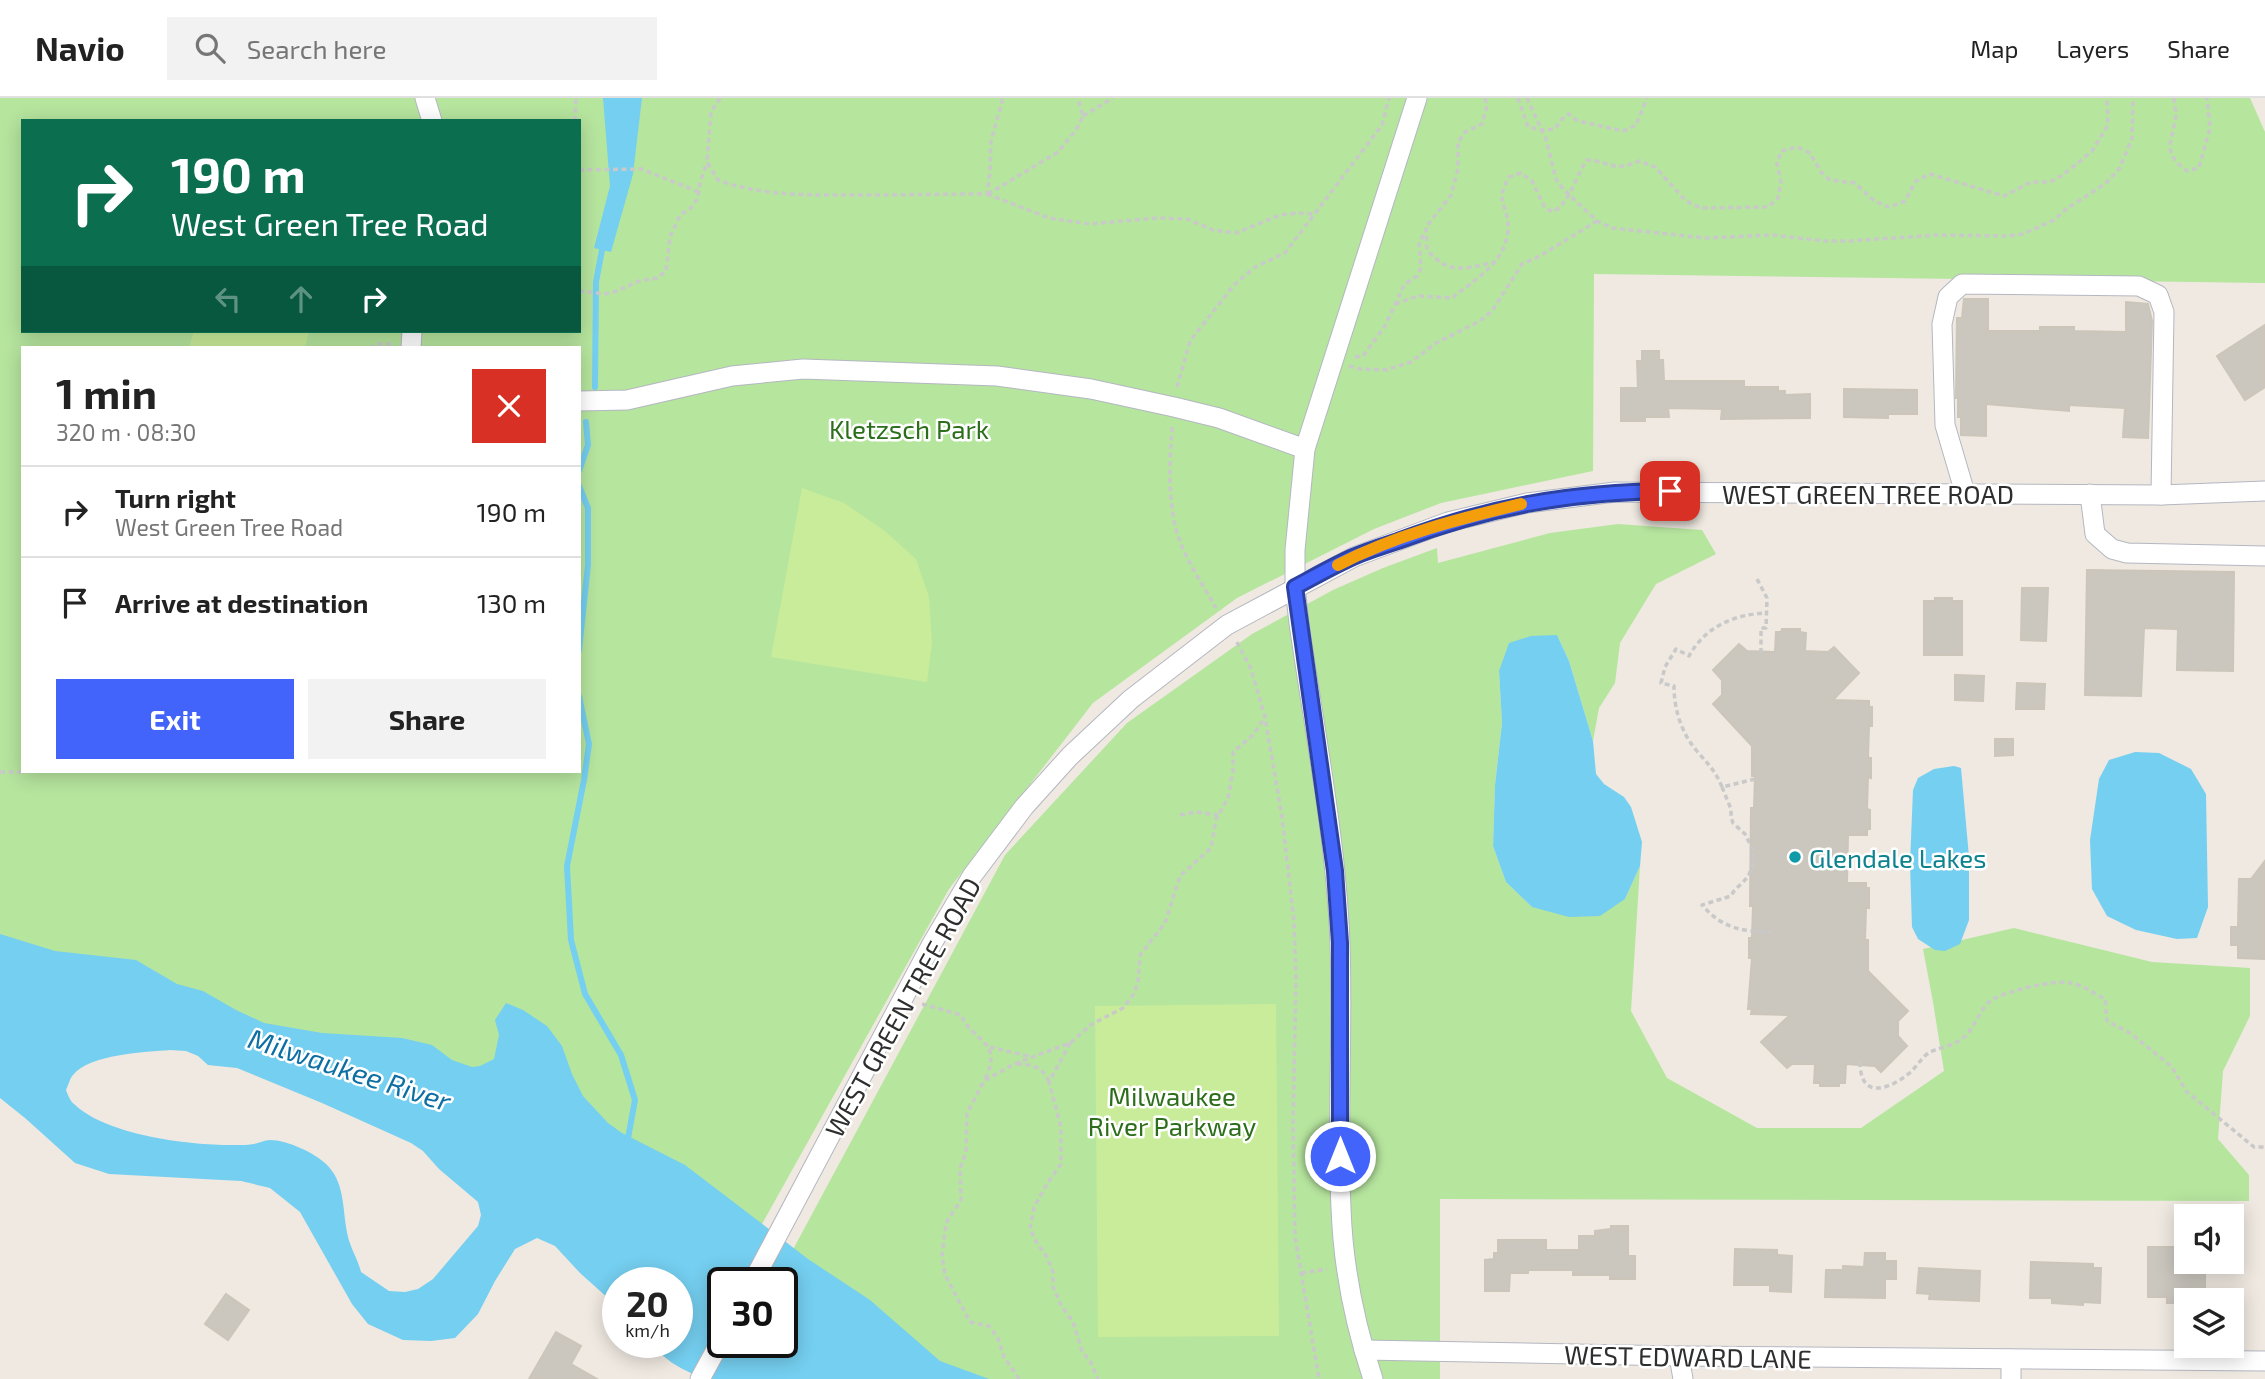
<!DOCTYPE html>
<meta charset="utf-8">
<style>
:root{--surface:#fff;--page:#f2f2f2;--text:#222;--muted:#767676;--line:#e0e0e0;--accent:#4264fb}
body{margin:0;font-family:"Exo 2",sans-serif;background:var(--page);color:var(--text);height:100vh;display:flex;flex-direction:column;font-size:26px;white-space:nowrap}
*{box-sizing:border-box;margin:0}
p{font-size:23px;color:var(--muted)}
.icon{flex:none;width:38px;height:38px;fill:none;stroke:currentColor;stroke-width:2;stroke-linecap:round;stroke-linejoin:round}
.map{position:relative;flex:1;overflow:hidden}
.drawer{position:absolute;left:21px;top:248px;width:560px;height:427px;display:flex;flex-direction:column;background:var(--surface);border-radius:0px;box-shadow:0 4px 18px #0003}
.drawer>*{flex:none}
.top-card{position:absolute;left:21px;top:21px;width:560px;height:214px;border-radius:0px;box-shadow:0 4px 18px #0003;background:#0b6e4f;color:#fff;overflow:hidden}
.buttons{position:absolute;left:2174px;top:1106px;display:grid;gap:14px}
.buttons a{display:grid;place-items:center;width:70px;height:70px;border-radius:0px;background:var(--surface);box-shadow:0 4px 18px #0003;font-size:35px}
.speed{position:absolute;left:602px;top:1169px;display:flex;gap:14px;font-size:35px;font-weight:700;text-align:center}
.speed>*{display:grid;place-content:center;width:91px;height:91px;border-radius:50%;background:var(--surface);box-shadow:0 4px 18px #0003;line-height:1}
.speed small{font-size:18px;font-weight:400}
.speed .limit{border:4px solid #111;border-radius:10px;background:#fff;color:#111}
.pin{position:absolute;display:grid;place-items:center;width:60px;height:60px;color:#fff;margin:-30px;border-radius:14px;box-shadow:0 4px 10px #0006}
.me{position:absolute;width:77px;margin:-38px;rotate:0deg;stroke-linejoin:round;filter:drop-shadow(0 0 5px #0008)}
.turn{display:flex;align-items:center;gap:24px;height:147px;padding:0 35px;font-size:32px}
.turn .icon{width:91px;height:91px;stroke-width:2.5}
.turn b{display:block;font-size:49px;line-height:60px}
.lanes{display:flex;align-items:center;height:66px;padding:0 35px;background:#0003;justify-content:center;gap:35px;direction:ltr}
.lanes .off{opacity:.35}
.round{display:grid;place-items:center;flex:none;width:74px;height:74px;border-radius:0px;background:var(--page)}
.headline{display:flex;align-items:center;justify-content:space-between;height:119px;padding:0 35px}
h1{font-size:42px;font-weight:700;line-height:52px}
.action{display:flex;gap:14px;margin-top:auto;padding:14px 35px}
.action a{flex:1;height:80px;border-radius:0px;background:var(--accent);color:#fff;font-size:28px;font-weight:700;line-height:80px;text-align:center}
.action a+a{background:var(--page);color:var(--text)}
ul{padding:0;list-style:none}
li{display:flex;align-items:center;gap:21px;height:91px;padding:0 35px;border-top:2px solid var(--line)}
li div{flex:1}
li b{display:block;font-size:26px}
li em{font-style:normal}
header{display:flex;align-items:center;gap:42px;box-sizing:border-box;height:98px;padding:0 35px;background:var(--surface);border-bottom:2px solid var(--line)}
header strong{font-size:33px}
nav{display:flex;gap:38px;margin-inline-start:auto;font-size:24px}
.search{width:490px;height:63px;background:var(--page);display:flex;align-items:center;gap:18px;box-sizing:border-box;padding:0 24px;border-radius:0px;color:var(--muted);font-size:26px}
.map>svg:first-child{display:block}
.green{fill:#b6e59e;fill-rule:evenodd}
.pitch{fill:#c9ec9a}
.water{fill:#75cff0;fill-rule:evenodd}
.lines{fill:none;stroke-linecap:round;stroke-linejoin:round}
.stream{stroke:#75cff0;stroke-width:6}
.building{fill:#cbc7bf;stroke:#cbc5ba;stroke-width:2}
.minor-casing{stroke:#b4b7c1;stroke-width:21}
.path{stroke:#c9c9c9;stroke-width:3.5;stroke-dasharray:5 3.5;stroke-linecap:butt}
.minor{stroke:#fff;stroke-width:19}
.route-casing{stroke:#2b41a3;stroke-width:18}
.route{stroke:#4264fb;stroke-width:12}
.slow{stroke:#f59e0b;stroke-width:12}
.culture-dot{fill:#0f9aa8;stroke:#fff;stroke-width:2.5}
.labels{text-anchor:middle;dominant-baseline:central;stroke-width:5;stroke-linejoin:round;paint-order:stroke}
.park-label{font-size:26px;fill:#2c6e1b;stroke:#fff}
.street-label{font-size:26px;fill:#2e2e2e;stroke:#fff}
.culture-label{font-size:26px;fill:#0d838f;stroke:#fff;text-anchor:start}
.water-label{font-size:28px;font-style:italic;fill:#0d6fa3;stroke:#fff}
</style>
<header>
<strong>Navio</strong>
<div class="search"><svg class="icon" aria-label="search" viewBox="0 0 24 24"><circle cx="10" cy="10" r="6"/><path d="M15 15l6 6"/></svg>Search here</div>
<nav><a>Map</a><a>Layers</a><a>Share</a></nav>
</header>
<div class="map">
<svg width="2265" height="1281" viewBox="0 0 2265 1281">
<rect width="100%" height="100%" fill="#efe9e1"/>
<g class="green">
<path d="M 0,0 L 2250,0 L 2265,34 L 2265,185 L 1594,176 L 1593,373 L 1441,405 L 1374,431 L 1237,500 L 1093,605 L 949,791 L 762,1126 L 723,1185 L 373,992 L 0,901 ZM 23,23 L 579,23 L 579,233 L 23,233 ZM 23,250 L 579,250 L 579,674 L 23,674 Z"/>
<polygon points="1618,426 1702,432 1716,456 1656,486 1620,545 1615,585 1599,610 1593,643 1569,563 1557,537 1499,573 1502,625 1495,687 1493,748 1506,784 1532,809 1625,801 1640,768 1631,913 1667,980 1757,1030 1861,1030 1944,973 1933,904 1923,851 2014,830 2152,864 2250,870 2250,918 2223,973 2218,1041 2249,1077 2249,1103 1440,1101 1440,1281 827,1281 782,1244 782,1185 775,1185 1005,757 1127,625 1252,536 1333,492 1383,470 1437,450 1438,465 1550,435"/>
</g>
<g class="pitch">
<polygon points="194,233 309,233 305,250 189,250"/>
<polygon points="802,390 844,405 885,433 916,461 929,499 932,545 927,584 771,559"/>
<polygon points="1276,906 1279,1238 1098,1239 1095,908"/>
</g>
<g class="water">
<polygon points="603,0 642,0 633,76 611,154 594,150 610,88"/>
<polygon points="1557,537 1569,563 1593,643 1596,676 1604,686 1624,699 1631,709 1642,744 1640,768 1625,801 1600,818 1569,819 1532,809 1506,784 1493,748 1495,687 1502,625 1499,573 1509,545 1531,538"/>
<polygon points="2135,654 2159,655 2191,671 2206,696 2208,809 2197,840 2177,841 2136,832 2107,818 2092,791 2090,742 2099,681 2109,662"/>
<polygon points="1954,668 1961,670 1969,759 1969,822 1960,846 1945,853 1935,852 1918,841 1912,829 1910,766 1913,692 1918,680 1934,671"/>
<path d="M 0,836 L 55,853 L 136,862 L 177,886 L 203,893 L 236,912 L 264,925 L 322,935 L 402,940 L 432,947 L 452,962 L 472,969 L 480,968 L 494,961 L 499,937 L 495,922 L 506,905 L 523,912 L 547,928 L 562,948 L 572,976 L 583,998 L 608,1025 L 622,1035 L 685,1067 L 808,1161 L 870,1202 L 940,1263 L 989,1281 L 703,1281 C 683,1271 664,1264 652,1244 L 677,1244 L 677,1185 L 618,1185 L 618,1209 L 580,1175 L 555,1148 L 537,1140 L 515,1151 L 495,1183 L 478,1216 L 455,1240 L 431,1243 L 403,1242 L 368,1226 L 352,1206 L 300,1114 L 270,1090 L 241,1083 L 109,1076 L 75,1065 L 25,1020 L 0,1000 ZM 170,952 L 186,953 L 198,958 L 208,967 L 237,970 L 322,1005 L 411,1045 L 423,1053 L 439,1071 L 478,1104 L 481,1117 L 478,1128 L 433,1181 L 418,1191 L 405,1194 L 389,1193 L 361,1174 C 358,1162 351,1151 348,1139 C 342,1115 346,1087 328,1068 C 316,1055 287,1042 270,1042 C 265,1042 259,1045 254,1046 C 249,1047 243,1047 238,1047 C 194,1048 107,1038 74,1006 C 70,1003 68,997 66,992 C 68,988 70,980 73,977 C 90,956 145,954 170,952 ZM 723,1185 L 782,1185 L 782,1244 L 723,1244 Z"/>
</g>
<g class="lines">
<g class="stream">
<polyline points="595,289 596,184 602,152"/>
<polyline points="579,373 588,347 586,324"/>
<polyline points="579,388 588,410 588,467 579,552"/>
<polyline points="579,598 589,646 584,682 567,768 571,842 585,896 621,957 635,1002 627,1046"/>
</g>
</g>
<g class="building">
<polygon points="1964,201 1988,201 1988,233 2040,233 2040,229 2074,229 2074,233 2126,234 2126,204 2148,206 2152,223 2148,340 2123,339 2125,310 2069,307 2069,313 1986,306 1986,338 1961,337 1961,319 1958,319 1958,300 1956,300 1957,220 1962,220"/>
<polygon points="2265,227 2265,289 2245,302 2217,258"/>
<polygon points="1642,253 1659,253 1659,262 1663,262 1664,283 1744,283 1744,289 1778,289 1778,293 1785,293 1785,297 1810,296 1810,320 1721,321 1722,311 1668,310 1669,319 1645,319 1645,323 1621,323 1621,290 1638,290 1637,263 1642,263"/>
<polygon points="1844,291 1917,292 1917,316 1888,316 1888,320 1844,319"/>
<polygon points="2087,472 2234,474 2233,573 2177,572 2178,531 2144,530 2141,598 2085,597"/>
<polygon points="2022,490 2048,490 2046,543 2021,542"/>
<polygon points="1935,500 1952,500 1952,503 1962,503 1962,557 1924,557 1924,503 1935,503"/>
<polygon points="1782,531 1800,531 1800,534 1806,535 1805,553 1828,554 1834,549 1859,575 1833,602 1869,603 1869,609 1872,609 1872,628 1869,628 1868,660 1871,660 1871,680 1868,679 1867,711 1870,712 1870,731 1867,731 1867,737 1848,737 1847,785 1866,785 1866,790 1869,790 1869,810 1866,810 1865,842 1868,842 1868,873 1908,913 1898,923 1898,938 1907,948 1881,974 1875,968 1846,966 1845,985 1839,985 1839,988 1820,988 1820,985 1814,985 1815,966 1792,966 1787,970 1761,944 1790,917 1751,916 1752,911 1748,911 1752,860 1749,860 1749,840 1752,840 1753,808 1750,808 1751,710 1754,710 1755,678 1752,678 1752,648 1713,606 1722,597 1722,582 1713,572 1739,546 1747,553 1775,554 1776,534 1781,534"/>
<polygon points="1955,577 1984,578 1983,603 1955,602"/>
<polygon points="2017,585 2045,586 2044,611 2016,611"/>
<polygon points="1995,641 2013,641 2013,657 1995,658"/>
<polygon points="2265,763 2265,861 2238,860 2238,847 2231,847 2231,829 2238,829 2239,781 2251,781"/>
<polygon points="1611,1128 1628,1128 1628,1158 1635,1158 1635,1181 1610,1181 1610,1177 1573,1177 1573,1172 1528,1172 1528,1175 1510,1175 1509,1193 1485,1193 1485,1162 1494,1161 1494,1155 1498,1155 1498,1142 1546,1142 1546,1152 1579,1152 1579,1138 1595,1138 1595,1133 1611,1131"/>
<polygon points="2148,1149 2182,1149 2181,1165 2205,1165 2205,1202 2186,1202 2186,1205 2167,1205 2167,1199 2148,1199"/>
<polygon points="1735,1151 1777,1152 1777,1157 1792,1158 1791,1194 1770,1193 1770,1187 1734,1187"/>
<polygon points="1865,1155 1885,1155 1885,1163 1896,1163 1896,1181 1885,1181 1885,1200 1825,1199 1826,1172 1843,1172 1843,1168 1864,1169"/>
<polygon points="2031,1164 2093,1166 2093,1170 2101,1170 2100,1205 2083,1204 2083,1207 2052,1205 2052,1200 2030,1200"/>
<polygon points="1919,1170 1980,1173 1979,1203 1929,1201 1930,1196 1917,1195"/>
<polygon points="226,1196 249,1212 228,1242 205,1226"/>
<polygon points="556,1234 581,1248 571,1266 597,1281 529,1281"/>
</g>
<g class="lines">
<g class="minor-casing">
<g id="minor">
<polyline points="425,0 432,23"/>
<polyline points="411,250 412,233"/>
<polyline points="579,303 627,302 732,278 803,271 997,278 1091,291 1174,309 1219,320 1305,351"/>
<polyline points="1965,395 1945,327 1942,226 1948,199 1962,186 2139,188 2158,197 2164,214 2161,397"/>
<polyline points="2090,396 2095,436 2112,451 2127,455 2265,458"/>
<polyline points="752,1185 933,844 972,778 1024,709 1070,658 1131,601 1227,527 1354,459 1448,424 1527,405 1615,394 2161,397 2265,393"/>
<polyline points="1364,1252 1679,1258 2265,1263"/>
<polyline points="1679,1258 1683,1281"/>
<polyline points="2011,1261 2011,1281"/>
<polyline points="700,1281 723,1239"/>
<path d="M 1373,1281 C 1355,1227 1343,1167 1341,1110 C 1337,1022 1343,933 1340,845 C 1336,739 1314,631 1299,525 L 1295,489 L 1295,452 L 1305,351 L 1417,0"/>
</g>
</g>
<g class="path">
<path d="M 720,0 L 711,14 L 707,64 L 718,82 C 765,99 812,97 862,97 C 904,97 945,96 987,96 L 990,74 L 991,43 L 1003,0"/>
<path d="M 1485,0 L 1487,8 L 1482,26 L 1465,34 L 1458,44 L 1458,71 L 1451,97 L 1426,129 L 1427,152 C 1449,177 1464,171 1495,164"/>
<polyline points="1518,0 1528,29 1541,32 1555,31 1561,22 1569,16 1578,23 1623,33 1636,27 1647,0"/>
<polyline points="1527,0 1546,41 1556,81 1563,91 1597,123 1612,130 1705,140 1772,137 1825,143 1849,143 1937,137 2008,138 2023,136 2054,122 2065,112 2106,85 2119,71 2132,41 2133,0"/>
<path d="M 2174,0 C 2174,5 2176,12 2176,17 C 2173,44 2160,53 2187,73 L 2199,70 L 2210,30 L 2207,0"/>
<polyline points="1083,18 1113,0"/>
<polyline points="575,23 576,0"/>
<polyline points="579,72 641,71 699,94"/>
<polyline points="987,96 1049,120 1090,126 1157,120 1187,121 1213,132 1236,135 1280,117 1298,115 1313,116"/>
<polyline points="988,96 1058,54 1076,32 1083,18 1078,0"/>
<polyline points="579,193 604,196 612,195 639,183 657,180 666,173 670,139 680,117 691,110 698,100 700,85 707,64"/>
<path d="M 1395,206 L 1418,198 L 1452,200 C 1477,180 1510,162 1508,125 C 1506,103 1495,105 1509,79 L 1521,75 L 1532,83 L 1545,110 L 1553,114 C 1572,102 1574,80 1587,62 C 1611,63 1613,75 1639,63 L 1655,69 L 1686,103 L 1701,110 L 1768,109 L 1778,100 L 1781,84 L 1777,66 L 1781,53 L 1797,49 L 1810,55 L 1821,74 L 1830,82 L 1855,85 L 1874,103 L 1889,109 L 1905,103 L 1916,83 L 1930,76 L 2004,98 L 2031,84 L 2050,84 L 2063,77 L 2092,53 L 2108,27 L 2107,0"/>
<polyline points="370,250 379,246 391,246"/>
<polyline points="1355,259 1363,258 1385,228 1404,187 1417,178 1421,170 1419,146 1425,133"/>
<polyline points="1349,268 1360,271 1386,272 1411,264 1436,245 1480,223 1492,213 1522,166 1540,158 1597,123"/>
<polyline points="1177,289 1190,243 1234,187 1255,169 1285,155 1382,27 1389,0"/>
<path d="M 1172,329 C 1170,360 1168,391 1174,422 C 1179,453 1201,483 1216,510"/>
<polyline points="1757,481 1767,500 1766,530 1761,530 1761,555"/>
<polyline points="1237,544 1251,571 1265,619 1282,719 1294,823 1296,881 1293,1026 1295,1139 1319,1281"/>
<polyline points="0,674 26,674"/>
<path d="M 1755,681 L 1722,689 C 1716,673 1706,664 1696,652 C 1681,634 1674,611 1674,588 L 1661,585 L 1665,569 L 1676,551 L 1689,558 C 1705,529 1734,516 1767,515"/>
<path d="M 1722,689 L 1731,711 L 1731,719 L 1733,725 L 1745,736 L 1753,752 L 1753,766 L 1748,779 L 1734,793 L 1731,798 L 1702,807 C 1723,831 1741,833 1771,834"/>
<polyline points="1180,717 1196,714 1218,717"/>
<path d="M 922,906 L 961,917 C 973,945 1004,942 985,981"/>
<polyline points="1070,945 1049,984 1061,1029 1061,1066 1047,1086 1034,1109 1030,1131 1037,1145 1047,1159 1053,1174 1053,1189 1061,1207 1073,1224 1082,1253 1091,1265 1098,1281"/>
<polyline points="990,949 1032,959"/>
<path d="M 1860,964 C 1860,1000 1886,993 1907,977 C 1916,971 1921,959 1930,954 C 1941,949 1954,948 1964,939 C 1975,930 1980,909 1993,901 C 2009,893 2053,881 2071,885 C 2082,887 2095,896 2105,901 L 2107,923 L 2130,935 L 2171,968 L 2187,994 L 2254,1049 L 2265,1049"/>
<path d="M 1017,966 C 1032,966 1043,969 1049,984"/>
<polyline points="1301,1175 1327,1171"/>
<polyline points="1019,1281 1004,1259 998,1240 989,1228 970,1224 945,1177 942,1159 946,1125 961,1102 960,1070 966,1055 967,1015 984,983 1014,966 1070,945 1092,926 1123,910 1133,897 1138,885 1140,857 1165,825 1180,778 1211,750 1216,721 1228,700 1233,672 1233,654 1253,637 1265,619"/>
</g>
<use href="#minor" class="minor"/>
</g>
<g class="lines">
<g class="route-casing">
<path id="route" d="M 1340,1058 L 1340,845 L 1335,773 L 1295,489 C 1314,479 1333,468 1353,459 C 1367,453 1383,448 1398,443 C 1491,408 1571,394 1670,393"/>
</g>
<use href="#route" class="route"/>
<path class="slow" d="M 1338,467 C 1395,437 1459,421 1521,406"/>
</g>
<circle class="culture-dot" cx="1795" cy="759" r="7"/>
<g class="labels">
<g class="park-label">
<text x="909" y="330">Kletzsch Park</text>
<text x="1172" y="997">Milwaukee<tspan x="1172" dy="30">River Parkway</tspan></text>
</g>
<g class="street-label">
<text x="1868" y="395">WEST GREEN TREE ROAD</text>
<text transform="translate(902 909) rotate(-61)">WEST GREEN TREE ROAD</text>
<text transform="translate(1688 1258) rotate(1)">WEST EDWARD LANE</text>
</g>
<g class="culture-label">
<text x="1809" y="759">Glendale Lakes</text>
</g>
<g class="water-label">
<text transform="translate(350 971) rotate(18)">Milwaukee River</text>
</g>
</g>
</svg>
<div class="buttons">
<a><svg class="icon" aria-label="sound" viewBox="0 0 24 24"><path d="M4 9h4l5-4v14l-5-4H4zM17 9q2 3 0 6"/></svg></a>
<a><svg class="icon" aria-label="layers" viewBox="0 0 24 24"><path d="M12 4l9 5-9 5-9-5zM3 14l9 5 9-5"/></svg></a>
</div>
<div class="speed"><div>20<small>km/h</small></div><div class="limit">30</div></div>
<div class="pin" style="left:1670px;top:393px;background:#d93025"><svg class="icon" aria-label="arrive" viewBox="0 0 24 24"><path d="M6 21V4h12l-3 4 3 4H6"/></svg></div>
<svg class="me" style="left:1340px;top:1058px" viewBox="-20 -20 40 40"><circle r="17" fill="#4264fb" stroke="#fff" stroke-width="3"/><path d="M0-11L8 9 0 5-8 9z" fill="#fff"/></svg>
<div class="top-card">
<div class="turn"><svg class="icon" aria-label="right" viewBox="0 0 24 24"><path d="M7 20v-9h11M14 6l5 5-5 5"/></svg><div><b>190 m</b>West Green Tree Road</div></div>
<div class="lanes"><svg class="icon off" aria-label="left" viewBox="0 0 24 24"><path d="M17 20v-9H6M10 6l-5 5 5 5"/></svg><svg class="icon off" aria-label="ahead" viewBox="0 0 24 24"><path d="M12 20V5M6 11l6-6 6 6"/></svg><svg class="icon" aria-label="right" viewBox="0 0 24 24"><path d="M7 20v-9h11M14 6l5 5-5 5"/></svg></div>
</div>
<section class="drawer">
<div class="headline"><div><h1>1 min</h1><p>320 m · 08:30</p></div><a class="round" style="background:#d93025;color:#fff"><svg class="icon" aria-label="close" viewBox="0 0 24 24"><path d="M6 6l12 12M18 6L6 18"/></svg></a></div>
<ul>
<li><svg class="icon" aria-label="right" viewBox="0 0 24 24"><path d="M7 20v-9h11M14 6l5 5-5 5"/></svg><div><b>Turn right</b><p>West Green Tree Road</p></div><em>190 m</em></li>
<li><svg class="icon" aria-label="arrive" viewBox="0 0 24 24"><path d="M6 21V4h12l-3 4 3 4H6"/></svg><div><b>Arrive at destination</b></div><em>130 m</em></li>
</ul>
<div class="action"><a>Exit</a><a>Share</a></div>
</section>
</div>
